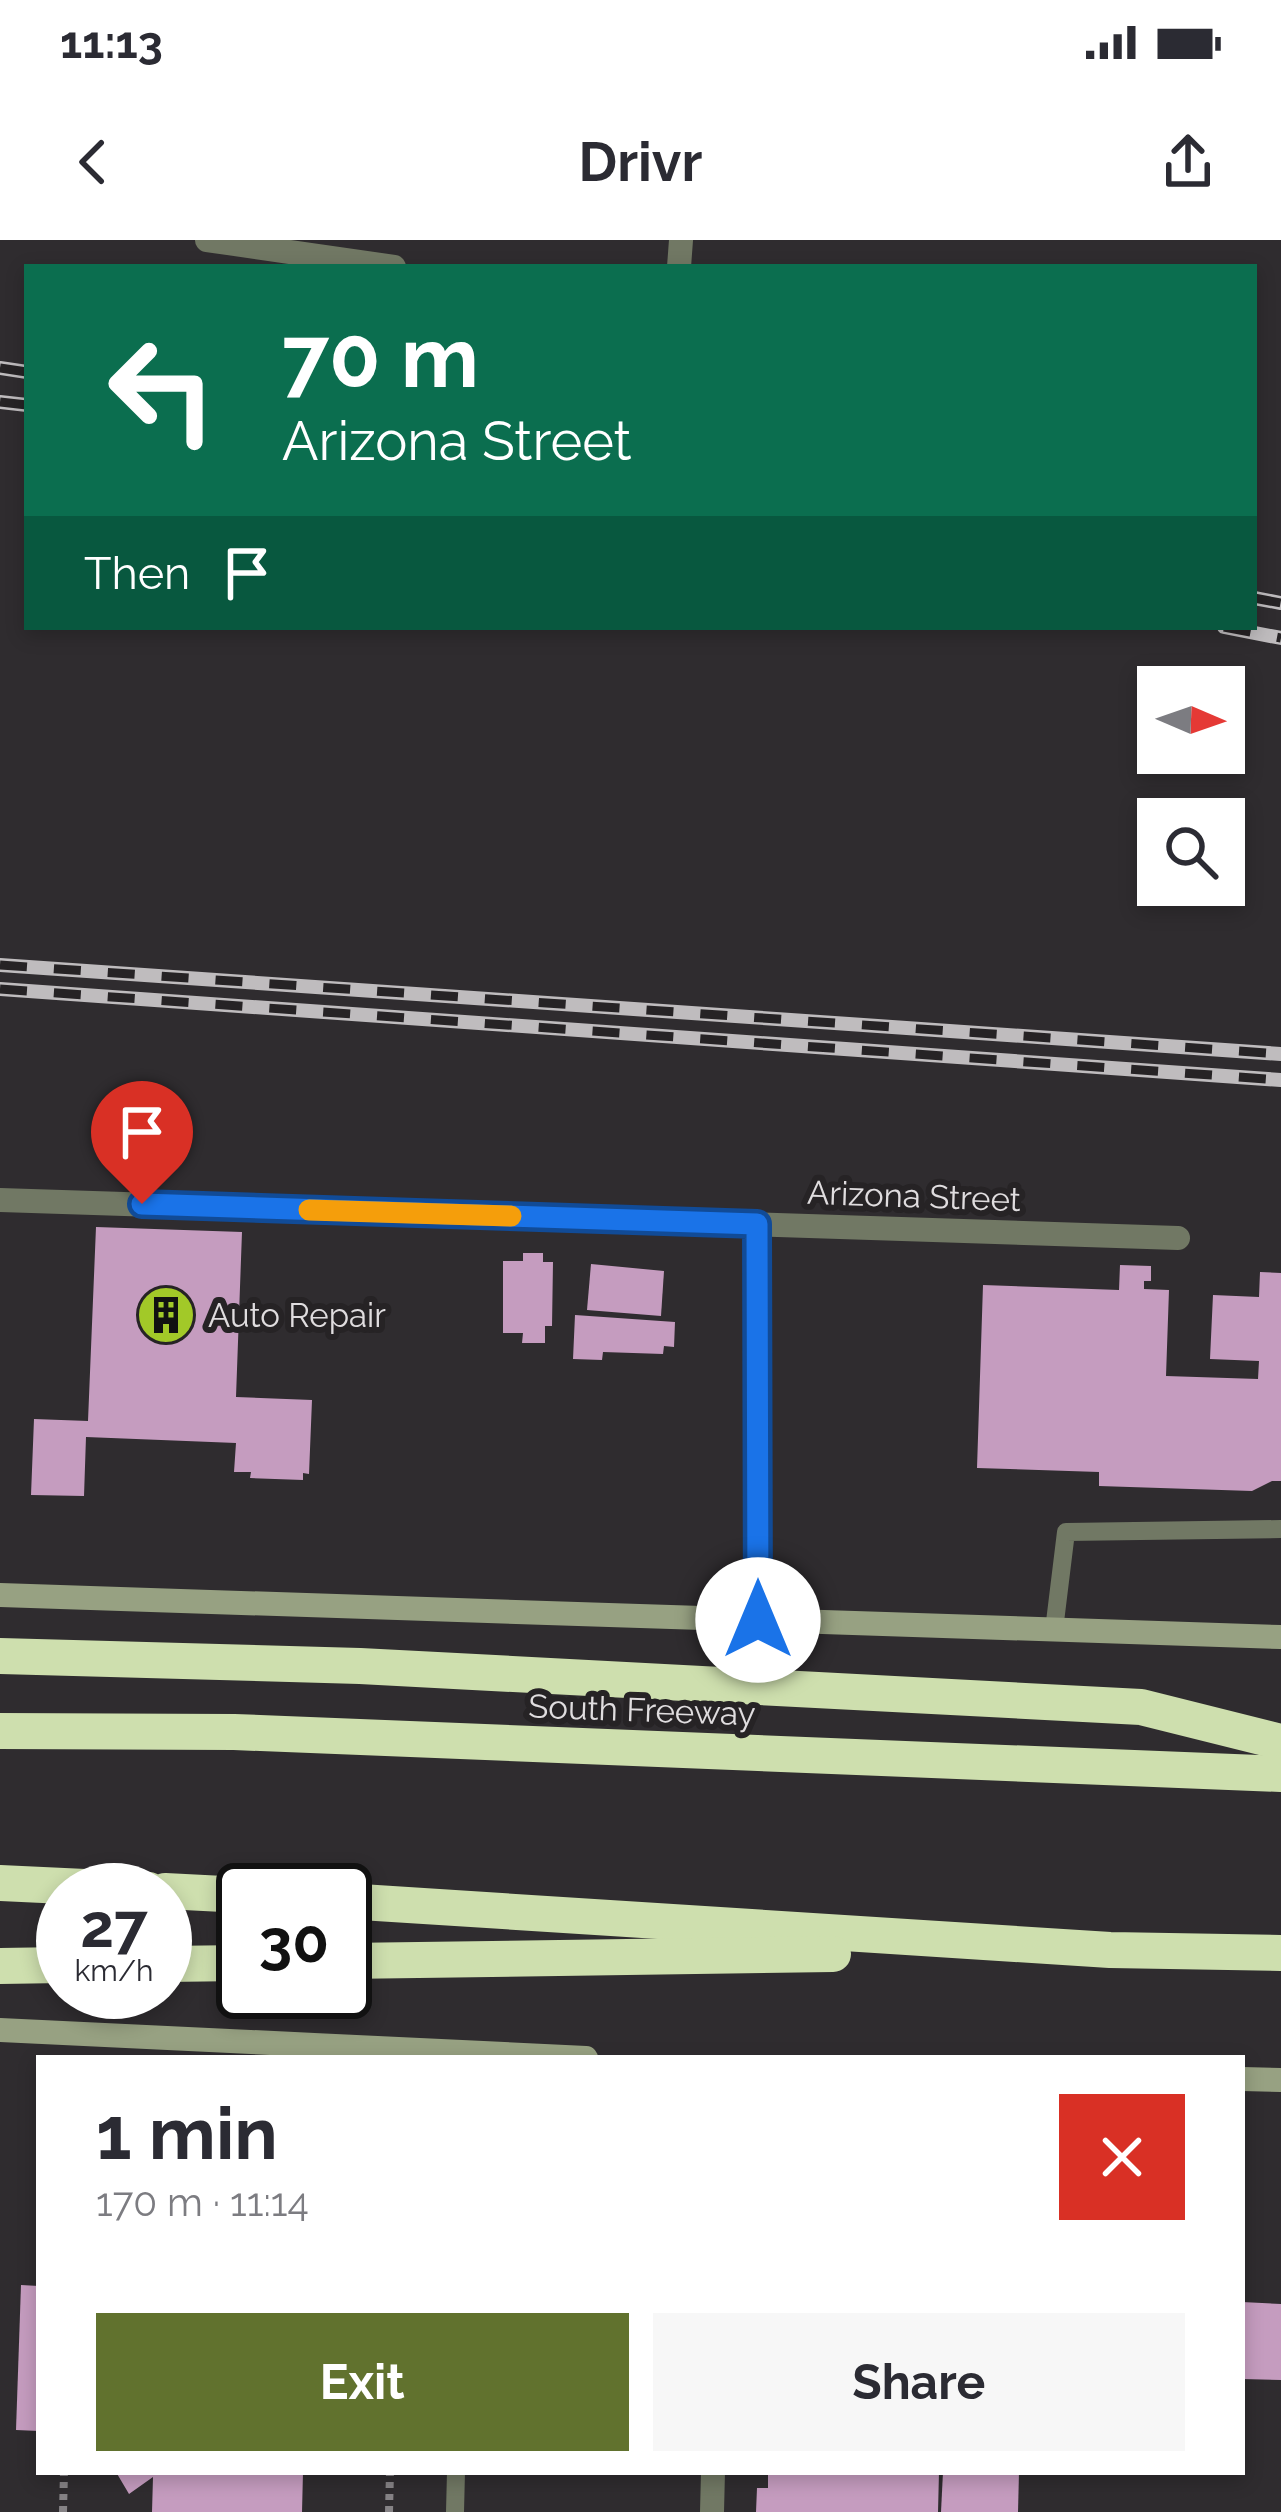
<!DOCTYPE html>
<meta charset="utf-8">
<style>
:root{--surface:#fff;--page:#f7f7f7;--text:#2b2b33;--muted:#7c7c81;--accent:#61722e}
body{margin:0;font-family:Raleway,sans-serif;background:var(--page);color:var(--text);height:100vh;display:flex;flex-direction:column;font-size:45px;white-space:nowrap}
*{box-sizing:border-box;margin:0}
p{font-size:39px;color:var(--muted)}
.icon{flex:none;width:66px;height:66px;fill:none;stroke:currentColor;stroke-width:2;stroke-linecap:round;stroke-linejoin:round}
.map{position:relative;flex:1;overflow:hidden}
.side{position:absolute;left:36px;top:1815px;width:1209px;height:420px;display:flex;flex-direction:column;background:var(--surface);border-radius:0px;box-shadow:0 6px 18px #0003}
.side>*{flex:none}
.banner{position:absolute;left:24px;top:24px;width:1233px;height:366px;border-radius:0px;box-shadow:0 6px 18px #0003;background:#0b6e4f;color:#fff;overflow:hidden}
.needle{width:78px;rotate:92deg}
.controls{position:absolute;left:1137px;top:426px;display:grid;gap:24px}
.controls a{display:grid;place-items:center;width:108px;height:108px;border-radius:0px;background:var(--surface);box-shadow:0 6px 18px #0003;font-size:60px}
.speed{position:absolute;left:36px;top:1623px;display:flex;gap:24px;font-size:60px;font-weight:700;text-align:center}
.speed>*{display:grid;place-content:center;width:156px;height:156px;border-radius:50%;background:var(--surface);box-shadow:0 6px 18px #0003;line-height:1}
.speed small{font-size:30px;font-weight:400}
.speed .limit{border:6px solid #111;border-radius:18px;background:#fff;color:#111}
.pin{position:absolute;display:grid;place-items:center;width:102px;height:102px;color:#fff;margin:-123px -51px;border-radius:50% 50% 50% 0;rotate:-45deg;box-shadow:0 0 12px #0007}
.pin .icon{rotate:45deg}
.me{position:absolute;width:132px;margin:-66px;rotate:0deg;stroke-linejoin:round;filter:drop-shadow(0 0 9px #0008)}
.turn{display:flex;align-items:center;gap:42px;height:252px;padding:0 60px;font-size:54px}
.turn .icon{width:156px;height:156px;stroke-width:2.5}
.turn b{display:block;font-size:84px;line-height:102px}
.then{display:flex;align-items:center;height:114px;padding:0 60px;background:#0003;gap:24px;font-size:45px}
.round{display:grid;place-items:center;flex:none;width:126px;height:126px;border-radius:0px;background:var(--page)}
.headline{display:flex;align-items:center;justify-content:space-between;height:204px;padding:0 60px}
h1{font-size:72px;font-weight:700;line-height:90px}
.button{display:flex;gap:24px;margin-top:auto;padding:24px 60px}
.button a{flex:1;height:138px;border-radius:0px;background:var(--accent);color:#fff;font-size:48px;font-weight:700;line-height:138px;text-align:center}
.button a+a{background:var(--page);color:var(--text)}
.status{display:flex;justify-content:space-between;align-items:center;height:84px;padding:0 60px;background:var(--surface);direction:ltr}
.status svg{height:33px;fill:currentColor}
header{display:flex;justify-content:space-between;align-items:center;height:156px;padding:0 60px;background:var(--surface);font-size:54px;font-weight:700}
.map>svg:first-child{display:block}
.building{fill:#c59cbf}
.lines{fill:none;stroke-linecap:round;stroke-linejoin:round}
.path{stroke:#868386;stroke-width:8;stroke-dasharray:6 6;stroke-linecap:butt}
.lane{stroke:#717864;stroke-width:18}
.street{stroke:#717864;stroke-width:24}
.secondary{stroke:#97a182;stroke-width:24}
.highway{stroke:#cedfae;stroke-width:36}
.rail-casing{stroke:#bfbcbe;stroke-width:14}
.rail{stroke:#262325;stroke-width:9;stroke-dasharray:27;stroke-linecap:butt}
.route-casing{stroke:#114b97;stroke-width:30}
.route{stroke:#1a73e8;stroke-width:21}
.slow{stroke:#f59e0b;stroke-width:21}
.labels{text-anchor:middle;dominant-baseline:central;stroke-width:12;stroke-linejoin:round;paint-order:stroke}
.street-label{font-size:33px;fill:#e0dddf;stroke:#262325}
.poi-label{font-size:33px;fill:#e0dddf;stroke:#262325;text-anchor:start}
</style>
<div class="status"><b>11:13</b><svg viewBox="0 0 49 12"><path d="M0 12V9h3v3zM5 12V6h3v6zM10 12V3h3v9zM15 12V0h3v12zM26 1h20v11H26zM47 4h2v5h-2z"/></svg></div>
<header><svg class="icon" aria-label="back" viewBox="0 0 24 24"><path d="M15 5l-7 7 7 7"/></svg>Drivr<svg class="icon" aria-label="share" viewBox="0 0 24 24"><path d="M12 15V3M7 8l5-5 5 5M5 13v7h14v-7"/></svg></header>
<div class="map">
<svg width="1281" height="2272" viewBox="0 0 1281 2272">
<rect width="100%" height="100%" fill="#2f2c2f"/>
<g class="building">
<polygon points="96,987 242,992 236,1157 312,1160 309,1234 303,1233 303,1240 250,1238 251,1232 234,1232 236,1203 86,1197 84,1256 31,1255 34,1179 88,1181"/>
<polygon points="523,1013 543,1013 543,1022 553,1022 552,1086 545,1086 545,1103 522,1103 523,1093 503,1093 503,1021 523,1021"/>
<polygon points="591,1024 664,1031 661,1076 587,1070"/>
<polygon points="1120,1025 1151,1026 1151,1041 1144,1041 1144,1049 1169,1050 1166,1136 1258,1139 1259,1121 1210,1119 1213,1055 1259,1057 1260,1032 1281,1033 1281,1241 1272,1241 1252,1251 1099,1246 1099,1232 977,1228 983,1045 1119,1050"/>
<polygon points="575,1075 675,1082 674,1107 664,1106 663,1114 603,1112 602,1120 573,1119"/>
<polygon points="21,2045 39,2046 39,2191 16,2190"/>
<polygon points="1242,2062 1281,2064 1281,2140 1242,2139"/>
<polygon points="116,2232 303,2232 302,2272 152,2272 153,2237 129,2254"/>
<polygon points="768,2232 939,2232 938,2272 756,2272 757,2248 768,2248"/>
<polygon points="943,2232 1019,2232 1018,2272 941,2272"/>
</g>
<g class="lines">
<g class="path">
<polyline points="63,2272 64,2232"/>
<polyline points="389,2272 390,2232"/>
</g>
<g class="lane">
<polyline points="1054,1390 1066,1292 1281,1289"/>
<polyline points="455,2272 456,2232"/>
</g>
<g class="street">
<polyline points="207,0 394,27"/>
<polyline points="679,27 681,0"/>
<polyline points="0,960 1178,998"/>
<polyline points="757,984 758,1380"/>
<polyline points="712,2272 713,2232"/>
</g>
<g class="secondary">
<polyline points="0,1355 1281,1397"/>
<polyline points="0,1790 586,1818"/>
<polyline points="1242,1839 1281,1840"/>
</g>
<g class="highway">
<polyline points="0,1416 360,1426 1141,1467 1281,1502"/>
<polyline points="0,1491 234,1492 1281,1534"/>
<polyline points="0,1643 149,1650"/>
<polyline points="165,1651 243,1655"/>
<polyline points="345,1661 1110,1710 1281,1713"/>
<polyline points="345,1721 833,1714"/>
<polyline points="165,1724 243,1723"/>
<polyline points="0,1726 63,1725"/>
</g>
<g class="rail-casing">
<g id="rail">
<polyline points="0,128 27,132"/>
<polyline points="0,162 27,165"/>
<polyline points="1254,358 1281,363"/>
<polyline points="1224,387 1281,398"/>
<polyline points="0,725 1281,814"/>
<polyline points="0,749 1281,840"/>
</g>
</g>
<use href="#rail" class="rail"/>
</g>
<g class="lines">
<g class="route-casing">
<polyline id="route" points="142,964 757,984 758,1380"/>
</g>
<use href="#route" class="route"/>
<polyline class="slow" points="309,970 511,976"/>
</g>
<defs>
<g id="building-disc" transform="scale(3)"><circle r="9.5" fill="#a2c928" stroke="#262325"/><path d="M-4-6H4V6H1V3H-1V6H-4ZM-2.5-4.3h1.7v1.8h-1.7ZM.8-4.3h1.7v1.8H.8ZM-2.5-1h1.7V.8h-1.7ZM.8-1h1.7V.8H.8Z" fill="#111"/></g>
</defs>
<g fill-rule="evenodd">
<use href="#building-disc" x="166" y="1075"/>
</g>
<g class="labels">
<g class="street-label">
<text transform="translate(914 956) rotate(2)">Arizona Street</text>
<text transform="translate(642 1470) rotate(2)">South Freeway</text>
</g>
<g class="poi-label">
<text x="208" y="1075">Auto Repair</text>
</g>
</g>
</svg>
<div class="controls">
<a><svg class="needle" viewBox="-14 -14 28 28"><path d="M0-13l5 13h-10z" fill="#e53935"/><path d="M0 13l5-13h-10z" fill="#7c7c81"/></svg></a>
<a><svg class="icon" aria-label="search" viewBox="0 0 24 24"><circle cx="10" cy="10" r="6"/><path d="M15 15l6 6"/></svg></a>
</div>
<div class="speed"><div>27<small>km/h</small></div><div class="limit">30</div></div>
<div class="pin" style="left:142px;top:964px;background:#d93025"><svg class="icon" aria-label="arrive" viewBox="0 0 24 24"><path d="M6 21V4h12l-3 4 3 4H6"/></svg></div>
<svg class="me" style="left:758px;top:1380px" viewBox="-20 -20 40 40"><circle r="19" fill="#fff"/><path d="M0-13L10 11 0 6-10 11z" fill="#1a73e8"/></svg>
<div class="banner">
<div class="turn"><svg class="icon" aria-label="left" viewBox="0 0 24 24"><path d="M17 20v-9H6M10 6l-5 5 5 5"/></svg><div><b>70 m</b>Arizona Street</div></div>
<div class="then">Then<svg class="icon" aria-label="arrive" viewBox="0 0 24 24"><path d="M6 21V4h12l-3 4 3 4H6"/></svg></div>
</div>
<section class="side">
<div class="headline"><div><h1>1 min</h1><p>170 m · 11:14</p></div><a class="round" style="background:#d93025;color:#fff"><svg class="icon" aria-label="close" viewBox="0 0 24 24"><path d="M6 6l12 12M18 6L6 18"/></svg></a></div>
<div class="button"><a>Exit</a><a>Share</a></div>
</section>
</div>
